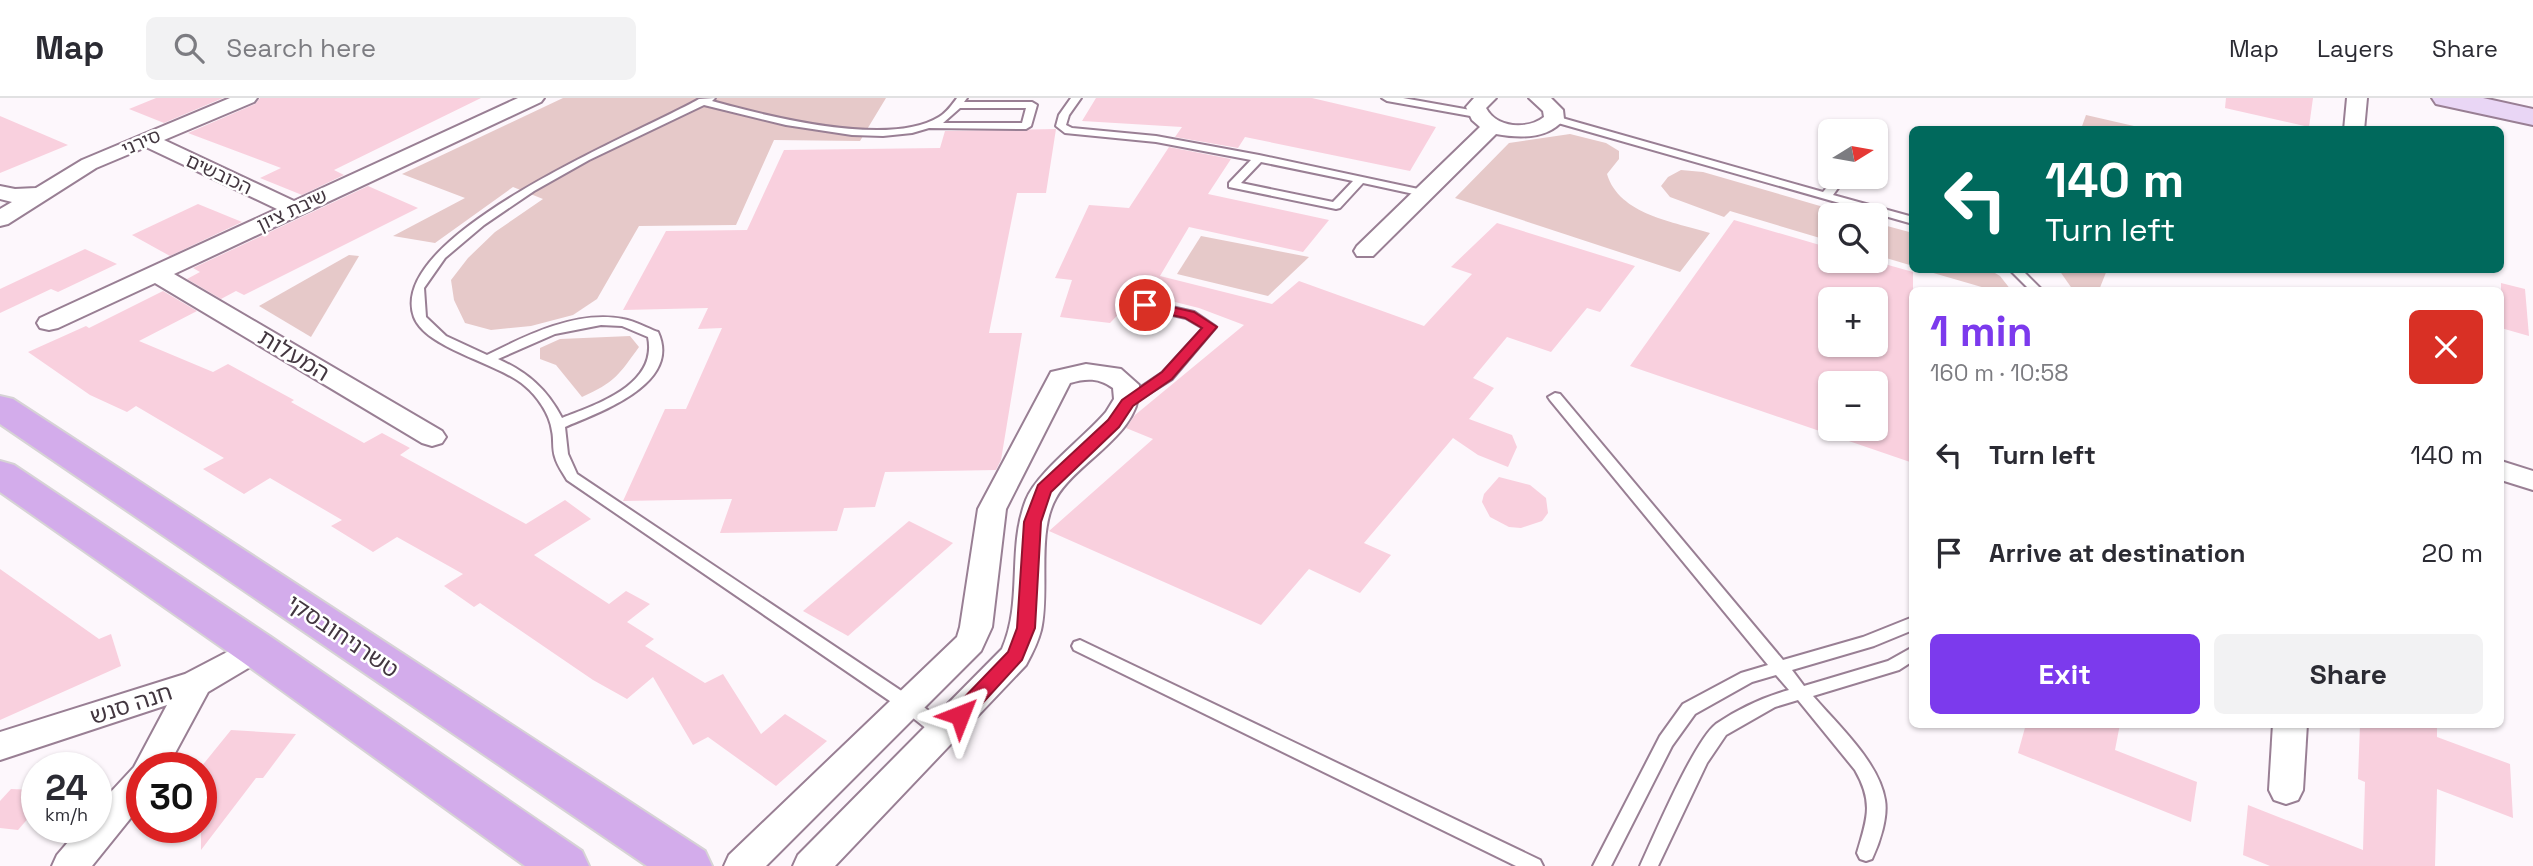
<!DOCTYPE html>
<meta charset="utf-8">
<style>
:root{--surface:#fff;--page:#f2f2f3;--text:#2b2b33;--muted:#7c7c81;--line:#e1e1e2;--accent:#7c3aed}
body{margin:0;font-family:"Space Grotesk","Noto Sans Hebrew",sans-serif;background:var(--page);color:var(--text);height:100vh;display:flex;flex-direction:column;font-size:26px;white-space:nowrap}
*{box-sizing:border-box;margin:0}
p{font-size:23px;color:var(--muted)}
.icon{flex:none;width:38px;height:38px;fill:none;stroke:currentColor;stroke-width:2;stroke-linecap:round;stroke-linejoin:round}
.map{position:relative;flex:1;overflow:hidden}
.panel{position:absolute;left:1909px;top:189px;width:595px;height:441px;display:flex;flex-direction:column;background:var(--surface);border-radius:10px;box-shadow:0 2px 5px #0004}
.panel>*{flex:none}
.banner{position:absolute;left:1909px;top:28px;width:595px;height:147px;border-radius:10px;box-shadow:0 2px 5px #0004;background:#00695c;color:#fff;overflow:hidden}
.needle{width:46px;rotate:79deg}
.tools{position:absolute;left:1818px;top:21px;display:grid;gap:14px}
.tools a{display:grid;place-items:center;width:70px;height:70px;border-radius:10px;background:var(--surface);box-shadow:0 2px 5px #0004;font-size:35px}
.speed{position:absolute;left:21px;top:654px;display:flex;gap:14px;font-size:35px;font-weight:700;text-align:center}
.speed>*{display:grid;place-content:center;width:91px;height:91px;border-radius:50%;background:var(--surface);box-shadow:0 2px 5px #0004;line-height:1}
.speed small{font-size:18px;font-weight:400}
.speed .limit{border:10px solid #d22;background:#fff;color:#111}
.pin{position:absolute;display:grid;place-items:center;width:60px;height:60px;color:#fff;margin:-30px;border:4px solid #fff;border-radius:50%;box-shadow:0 2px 7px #0007}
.me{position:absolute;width:77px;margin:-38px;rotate:45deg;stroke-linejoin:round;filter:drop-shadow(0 0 5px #0008)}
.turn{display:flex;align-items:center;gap:24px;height:147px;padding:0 21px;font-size:32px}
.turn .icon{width:91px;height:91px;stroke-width:2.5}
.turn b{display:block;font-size:49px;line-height:60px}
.round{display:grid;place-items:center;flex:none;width:74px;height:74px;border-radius:10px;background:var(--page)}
.summary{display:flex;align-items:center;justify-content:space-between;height:119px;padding:0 21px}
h1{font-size:42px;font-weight:700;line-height:52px;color:var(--accent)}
.button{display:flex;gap:14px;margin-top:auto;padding:14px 21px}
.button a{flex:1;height:80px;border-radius:10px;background:var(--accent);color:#fff;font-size:28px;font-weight:700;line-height:80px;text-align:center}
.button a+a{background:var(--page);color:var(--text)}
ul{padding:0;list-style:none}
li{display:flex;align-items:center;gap:21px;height:98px;padding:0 21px}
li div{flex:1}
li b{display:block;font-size:26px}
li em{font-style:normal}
header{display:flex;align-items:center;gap:42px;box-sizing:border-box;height:98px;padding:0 35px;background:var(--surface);border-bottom:2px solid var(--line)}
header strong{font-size:33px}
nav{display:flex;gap:38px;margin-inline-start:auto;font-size:24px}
.search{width:490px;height:63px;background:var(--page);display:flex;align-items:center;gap:18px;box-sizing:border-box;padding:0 24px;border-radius:10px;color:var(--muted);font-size:26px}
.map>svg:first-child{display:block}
.green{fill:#e6c9c9}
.building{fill:#f9d0de;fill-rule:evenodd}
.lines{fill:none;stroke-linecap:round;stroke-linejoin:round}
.lane-casing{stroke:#997f94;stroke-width:4}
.street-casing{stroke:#997f94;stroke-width:4}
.secondary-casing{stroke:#997f94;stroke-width:4}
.primary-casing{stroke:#d6d3d5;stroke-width:4}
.lane{fill:#fff;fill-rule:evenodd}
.street{fill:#fff;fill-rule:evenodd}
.secondary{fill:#e9d6f5;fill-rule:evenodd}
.primary{fill:#d3aceb;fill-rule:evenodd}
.route{fill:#e11d48;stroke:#92132f;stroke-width:2}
.labels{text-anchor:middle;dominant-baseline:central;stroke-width:5;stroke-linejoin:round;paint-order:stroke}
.far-street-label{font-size:19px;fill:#433740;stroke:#fff}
.street-label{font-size:23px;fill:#433740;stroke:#fff}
</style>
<header>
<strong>Map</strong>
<div class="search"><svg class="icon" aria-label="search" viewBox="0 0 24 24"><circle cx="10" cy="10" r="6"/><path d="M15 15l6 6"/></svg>Search here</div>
<nav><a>Map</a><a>Layers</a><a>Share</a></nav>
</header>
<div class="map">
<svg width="2533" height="768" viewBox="0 0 2533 768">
<rect width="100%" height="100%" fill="#fdf7fc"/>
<g class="green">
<polygon points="563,0 886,0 860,43 774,42 736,127 639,128 597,201 573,217 531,228 491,232 465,225 454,202 451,182 468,160 495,134 543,101 513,89 435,145 393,138 465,100 402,76"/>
<polygon points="2086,17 2147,31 2081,31"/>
<path d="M 1570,36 L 1606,45 L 1619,53 L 1619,61 L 1607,76 C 1619,117 1675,124 1710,135 L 1680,174 L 1455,100 L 1509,45 Z"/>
<polygon points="1681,72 1703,74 1851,117 1830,117 1830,143 1730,113 1724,119 1670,99 1661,88 1668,79"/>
<polygon points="1876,125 1913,135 1913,168 1876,157"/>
<polygon points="1201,138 1309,159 1268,198 1177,176"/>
<polygon points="349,157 359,158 311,239 259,208"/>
<polygon points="1923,172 1990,172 2000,178 2011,192 1992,192"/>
<polygon points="2059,172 2107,172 2099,192 2073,192"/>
<path d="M 630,238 L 639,249 C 618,278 615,284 582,299 L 556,267 L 540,261 L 540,250 L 560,241 Z"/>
</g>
<g class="building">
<polygon points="156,0 223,0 164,25 129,11"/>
<polygon points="260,0 481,0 334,72 344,77 302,97 260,80 281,70 188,35 255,6"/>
<polygon points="1096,0 1312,0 1436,29 1410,73 1245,39 1238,50 1175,39 1182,29 1082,23"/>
<polygon points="2226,0 2313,0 2309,29 2225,10"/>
<polygon points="0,18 68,47 0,75"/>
<polygon points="1056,31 1046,95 1017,95 989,235 1022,235 1001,362 996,372 885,374 875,409 844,410 837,433 720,435 732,401 623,403 665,311 686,311 722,230 698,231 708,210 623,212 666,133 747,132 784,52 940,50 945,33"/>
<polygon points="1169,49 1231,61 1208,96 1329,122 1303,154 1189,129 1160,178 1272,206 1299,183 1424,228 1472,176 1451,169 1497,125 1635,168 1600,214 1587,210 1551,254 1507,239 1473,280 1494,290 1469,321 1512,337 1517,349 1508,369 1478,357 1453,340 1364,445 1391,457 1360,495 1309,471 1261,527 1049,433 1153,341 1126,330 1135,317 1244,227 1199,210 1139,195 1110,225 1060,219 1072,182 1055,180 1089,107 1129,110"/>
<polygon points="368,88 418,110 244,197 236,193 221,201 187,181 200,174 193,170"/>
<polygon points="198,106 242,124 170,158 132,137"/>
<path d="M 1734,122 L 1830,150 L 1830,163 L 1874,163 L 1913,174 L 1913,365 L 1630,268 ZM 1830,201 L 1876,201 L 1876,247 L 1830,247 ZM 1830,285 L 1876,285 L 1876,331 L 1830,331 Z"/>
<polygon points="85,151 117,166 58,194 51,191 0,215 0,191"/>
<polygon points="2501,185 2525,191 2529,238 2501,230"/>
<polygon points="163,193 197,213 139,243 213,274 228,266 294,302 291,304 364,345 382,335 410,350 400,357 526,426 565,402 591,421 534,457 609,506 626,493 650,506 627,524 654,541 645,548 705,585 723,576 761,636 785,616 827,643 776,688 708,639 693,647 653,579 627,601 593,582 480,505 474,509 444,488 463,476 397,439 373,454 331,428 342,422 270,380 244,396 203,371 224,360 136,308 127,314 90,297 28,254 86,228 89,230"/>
<polygon points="1499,379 1530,387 1546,400 1548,415 1542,423 1521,430 1509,429 1490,419 1482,404 1484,396"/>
<polygon points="909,423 953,445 848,538 803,513"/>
<polygon points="0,471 99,541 111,536 121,568 0,622"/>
<polygon points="2026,626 2120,626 2115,652 2197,684 2191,724 2018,655"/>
<polygon points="2360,626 2437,626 2437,639 2510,666 2513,720 2437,691 2435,768 2270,768 2243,757 2248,707 2363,752 2365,684 2358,681"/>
<polygon points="231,632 296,636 263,680 256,680 201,752 201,669"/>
<polygon points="11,691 37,692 37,710 18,732 0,730 0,703"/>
</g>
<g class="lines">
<g class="lane-casing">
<g id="lane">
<path d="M 715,0 L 712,3 C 766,18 889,50 939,19 C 946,15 952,7 957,0 L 967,0 L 964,4 L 1032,4 L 1037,7 L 1031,28 L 1026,31 L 929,30 L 912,35 L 883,38 L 852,37 L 786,27 L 704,7 L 589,62 L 534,93 L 484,127 L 445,160 L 424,190 L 426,219 L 446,238 L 487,257 C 527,237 577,212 623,221 C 635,223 647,230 658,234 C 682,286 600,314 565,329 L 568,356 L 577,376 L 915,602 L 949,629 L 951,634 L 949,639 L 943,641 L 937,639 L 903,612 L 567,382 C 563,375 557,367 555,359 C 552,350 554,341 552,333 C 550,316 537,298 525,288 C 499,265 426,251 414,219 C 384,136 644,33 699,1 ZM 960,10 L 1026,10 L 1022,25 L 943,25 ZM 601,227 L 622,228 L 648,239 C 658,287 597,306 562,320 C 547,291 527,274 498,261 L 555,236 Z"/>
<path d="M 1071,0 L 1081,0 L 1069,17 L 1066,27 L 1072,30 L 1156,38 L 1259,57 L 1423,92 L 1428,95 L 1423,98 L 1363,85 L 1340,110 L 1336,111 L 1229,89 L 1229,85 L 1251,62 L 1156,44 L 1065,35 L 1056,28 L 1059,17 ZM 1261,64 L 1353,83 L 1333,104 L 1241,85 Z"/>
<polygon points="1382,0 1403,0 1476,13 1481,16 1476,19 1387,3"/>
<polygon points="1555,18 1823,94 1836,79 1846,79 1833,97 1913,119 1913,126 1551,23 1551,19"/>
<polygon points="2010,172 2022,172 2042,192 2030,192"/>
<polygon points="1145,203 1194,214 1216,229 1172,281 1127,309 1122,308 1120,305 1122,302 1162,275 1203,230 1186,220 1141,210 1139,207 1141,204"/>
<path d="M 1555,295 L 1560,296 L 1783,562 L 1863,539 L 1913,519 L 1913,532 L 1874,548 L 1792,572 L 1804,588 L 1888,563 L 1913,549 L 1913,563 L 1899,572 L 1813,598 C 1837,626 1879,664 1885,702 C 1888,719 1880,744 1872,761 L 1866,763 L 1860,761 L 1857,755 C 1867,721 1874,705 1855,672 L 1798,602 L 1775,609 L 1726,637 L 1707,665 L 1658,768 L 1640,768 C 1654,738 1694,643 1716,626 C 1738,611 1764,599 1789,592 L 1776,577 L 1752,584 L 1695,616 L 1672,648 L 1611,768 L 1593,768 L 1660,638 L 1683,606 L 1741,575 L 1768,567 L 1550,302 L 1548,299 Z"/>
<polygon points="1080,542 1540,762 1543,768 1516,768 1074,552 1072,548 1074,544"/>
</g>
</g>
<g class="street-casing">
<g id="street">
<polygon points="230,0 257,0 254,4 164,42 294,103 518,0 544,0 541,4 174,176 442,333 446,339 442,345 432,348 422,345 155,185 58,230 49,232 40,230 37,225 40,220 277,111 146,49 96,70 8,126 0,128 0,111 12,104 0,101 0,88 15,91 36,90 82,62"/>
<path d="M 1474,0 L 1496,0 L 1486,10 C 1496,30 1527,32 1544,19 L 1543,13 L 1529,0 L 1551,0 L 1563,12 L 1564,21 C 1548,42 1518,40 1496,36 L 1373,158 L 1357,158 L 1354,153 L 1357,148 L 1480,29 L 1472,22 L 1466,9 Z"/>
<polygon points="2347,0 2367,0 2364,32 2344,32"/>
<path d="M 1086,266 L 1121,271 L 1139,287 C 1142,336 1078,362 1056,400 C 1036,435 1050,493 1041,532 C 1038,544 1032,556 1026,567 L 835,768 L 793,768 L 798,757 L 1002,551 C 1023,504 1007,450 1026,402 C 1037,374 1085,339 1106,314 L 1114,301 L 1113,290 C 1099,280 1087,280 1070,285 L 1006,411 L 992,529 L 981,553 L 766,768 L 724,768 L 729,757 L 957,539 L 960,529 L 978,411 L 1051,274 Z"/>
<polygon points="2501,363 2533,373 2533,392 2501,382"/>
<polygon points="256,539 267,543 272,551 267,559 208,594 167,670 142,670 142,706 92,768 52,768 57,757 80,730 96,730 96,710 134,669 167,607 0,662 0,634 185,576"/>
<polygon points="2273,626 2307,626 2303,692 2298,702 2286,706 2274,702 2269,692"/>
</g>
</g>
<g class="secondary-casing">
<polygon id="secondary" points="2432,0 2483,0 2533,11 2533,27 2436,6"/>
</g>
<g class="primary-casing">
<g id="primary">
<polygon points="0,298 13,301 705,753 712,768 647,768 0,326"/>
<polygon points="0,363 14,367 271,539 582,753 589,768 525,768 241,563 0,394"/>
</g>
</g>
<use href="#lane" class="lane"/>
<use href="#street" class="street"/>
<use href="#secondary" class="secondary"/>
<use href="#primary" class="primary"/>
</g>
<polygon class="route" points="1145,203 1194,214 1217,229 1172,281 1133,308 1119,329 1051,394 1041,424 1035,530 1022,562 967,622 960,624 953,622 951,617 953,611 1008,554 1017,530 1024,424 1038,387 1108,322 1122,302 1162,274 1202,230 1185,220 1140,210 1140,204"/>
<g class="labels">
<g class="far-street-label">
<text transform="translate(141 44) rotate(-23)">סירני</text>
<text transform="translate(219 76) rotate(25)">הכובשים</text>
<text transform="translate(292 112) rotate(-25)">שיבת ציון</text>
</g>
<g class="street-label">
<text transform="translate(294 257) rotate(31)">המעלות</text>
<text transform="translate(343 538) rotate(34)">טשרניחובסקי</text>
<text transform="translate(131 606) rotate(-18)">חנה סנש</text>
</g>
</g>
</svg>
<div class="tools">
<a><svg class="needle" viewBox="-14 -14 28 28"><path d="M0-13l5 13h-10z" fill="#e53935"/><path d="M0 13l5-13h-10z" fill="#7c7c81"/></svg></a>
<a><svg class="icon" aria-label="search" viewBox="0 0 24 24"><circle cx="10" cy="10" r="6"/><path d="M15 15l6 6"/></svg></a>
<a>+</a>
<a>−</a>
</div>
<div class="speed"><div>24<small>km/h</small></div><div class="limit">30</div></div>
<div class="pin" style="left:1145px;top:207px;background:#d93025"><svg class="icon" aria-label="arrive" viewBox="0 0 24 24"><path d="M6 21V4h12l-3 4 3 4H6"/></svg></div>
<svg class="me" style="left:960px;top:617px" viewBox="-20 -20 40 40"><path d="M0-17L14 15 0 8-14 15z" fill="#e11d48" stroke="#fff" stroke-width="4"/></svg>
<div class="banner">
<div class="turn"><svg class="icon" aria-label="left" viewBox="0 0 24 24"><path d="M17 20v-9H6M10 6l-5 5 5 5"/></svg><div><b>140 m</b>Turn left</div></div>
</div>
<section class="panel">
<div class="summary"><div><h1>1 min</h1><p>160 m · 10:58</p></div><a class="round" style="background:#d93025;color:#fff"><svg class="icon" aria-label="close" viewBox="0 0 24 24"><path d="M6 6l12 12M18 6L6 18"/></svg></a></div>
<ul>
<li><svg class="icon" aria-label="left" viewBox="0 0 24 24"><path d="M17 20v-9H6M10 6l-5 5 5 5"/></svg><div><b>Turn left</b></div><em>140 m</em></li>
<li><svg class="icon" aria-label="arrive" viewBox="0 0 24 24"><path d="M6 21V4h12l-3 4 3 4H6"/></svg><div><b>Arrive at destination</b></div><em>20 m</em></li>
</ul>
<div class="button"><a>Exit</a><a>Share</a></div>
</section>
</div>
